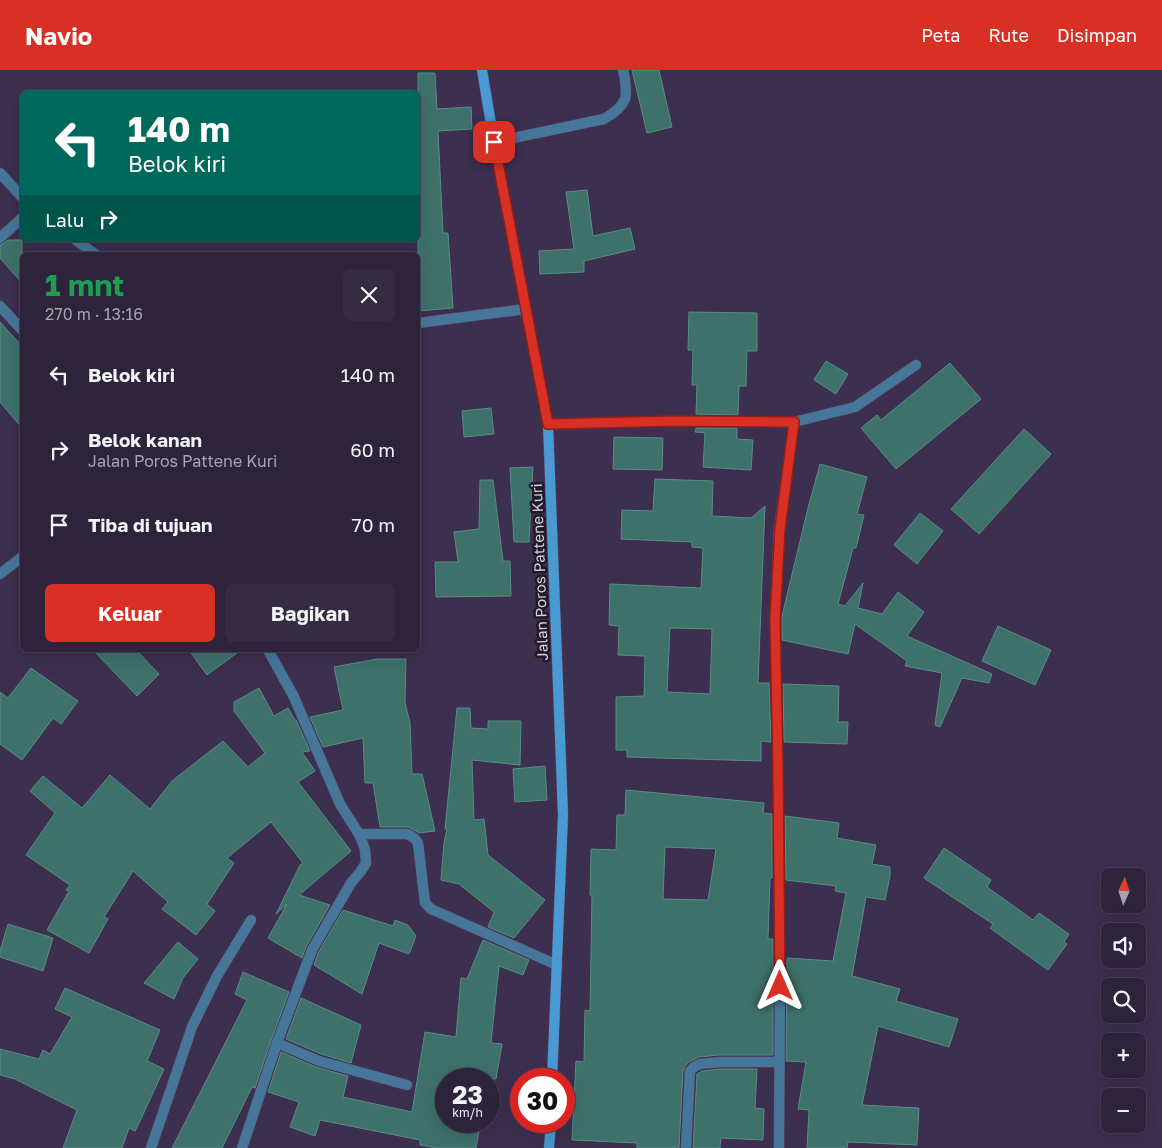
<!DOCTYPE html>
<html lang="id">
<meta charset="utf-8">
<style>
:root{--surface:#2d233b;--page:#352b42;--text:#f1f3f6;--muted:#a7a4af;--line:#484055;--accent:#d93025}
body{margin:0;font-family:"Golos Text",sans-serif;background:var(--page);color:var(--text);height:100vh;display:flex;flex-direction:column;font-size:19px;white-space:nowrap}
*{box-sizing:border-box;margin:0}
p{font-size:16px;color:var(--muted)}
.icon{flex:none;width:28px;height:28px;fill:none;stroke:currentColor;stroke-width:2;stroke-linecap:round;stroke-linejoin:round}
.map{position:relative;flex:1;overflow:hidden}
.sheet{position:absolute;left:20px;top:182px;width:400px;height:400px;display:flex;flex-direction:column;background:var(--surface);border-radius:8px;box-shadow:0 5px 20px #0002,0 0 0 1px var(--line)}
.sheet>*{flex:none}
.guide{position:absolute;left:20px;top:20px;width:400px;height:152px;border-radius:8px;box-shadow:0 5px 20px #0002,0 0 0 1px var(--line);background:#00695c;color:#fff;overflow:hidden}
.needle{width:32px;rotate:3deg}
.tools{position:absolute;left:1101px;top:798px;display:grid;gap:10px}
.tools a{display:grid;place-items:center;width:45px;height:45px;border-radius:8px;background:var(--surface);box-shadow:0 5px 20px #0002,0 0 0 1px var(--line);font-size:25px}
.speed{position:absolute;left:435px;top:998px;display:flex;gap:10px;font-size:25px;font-weight:700;text-align:center}
.speed>*{display:grid;place-content:center;width:65px;height:65px;border-radius:50%;background:var(--surface);box-shadow:0 5px 20px #0002,0 0 0 1px var(--line);line-height:1}
.speed small{font-size:12px;font-weight:400}
.speed .limit{border:8px solid #d22;background:#fff;color:#111}
.pin{position:absolute;display:grid;place-items:center;width:42px;height:42px;color:#fff;margin:-21px;border-radius:10px;box-shadow:0 2px 8px #0006}
.me{position:absolute;width:55px;margin:-28px;rotate:0deg;stroke-linejoin:round;filter:drop-shadow(0 0 4px #0008)}
.turn{display:flex;align-items:center;gap:18px;height:105px;padding:0 25px;font-size:22px}
.turn .icon{width:65px;height:65px;stroke-width:2.5}
.turn b{display:block;font-size:35px;line-height:42px}
.then{display:flex;align-items:center;height:48px;padding:0 25px;background:#0003;gap:10px;font-size:19px}
.round{display:grid;place-items:center;flex:none;width:52px;height:52px;border-radius:8px;background:var(--page)}
.head{display:flex;align-items:center;justify-content:space-between;height:85px;padding:0 25px}
h1{font-size:30px;font-weight:700;line-height:38px;color:#1e9e55}
.cta{display:flex;gap:10px;margin-top:auto;padding:10px 25px}
.cta a{flex:1;height:58px;border-radius:8px;background:var(--accent);color:#fff;font-size:20px;font-weight:700;line-height:58px;text-align:center}
.cta a+a{background:var(--page);color:var(--text)}
ul{padding:0;list-style:none}
li{display:flex;align-items:center;gap:15px;height:75px;padding:0 25px}
li div{flex:1}
li b{display:block;font-size:19px}
li em{font-style:normal}
header{display:flex;align-items:center;gap:30px;box-sizing:border-box;height:70px;padding:0 25px;background:var(--accent);color:#fff}
header strong{font-size:24px}
nav{display:flex;gap:28px;margin-inline-start:auto;font-size:18px}
.map>svg:first-child{display:block}
.building{fill:#3e716a;stroke:#598d85;fill-rule:evenodd}
.lines{fill:none;stroke-linecap:round;stroke-linejoin:round}
.street-casing{stroke:#584c69;stroke-width:11}
.secondary-casing{stroke:#584c69;stroke-width:11}
.street{stroke:#47769b;stroke-width:10}
.secondary{stroke:#4999d3;stroke-width:10}
.route-casing{stroke:#8d1f18;stroke-width:12}
.route{stroke:#d93025;stroke-width:9}
.labels{text-anchor:middle;dominant-baseline:central;stroke-width:5;stroke-linejoin:round;paint-order:stroke}
.street-label{font-size:15px;fill:#d5cee2;stroke:#211b29}
</style>
<header>
<strong>Navio</strong>
<nav><a>Peta</a><a>Rute</a><a>Disimpan</a></nav>
</header>
<div class="map">
<svg width="1162" height="1078" viewBox="0 0 1162 1078">
<rect width="100%" height="100%" fill="#3c2f4f"/>
<g class="building">
<polygon points="632,0 659,0 672,57 647,63"/>
<polygon points="418,3 435,3 437,39 471,37 472,59 438,61 443,163 448,163 453,238 418,241"/>
<polygon points="587,120 593,166 630,158 635,179 584,191 584,202 540,204 539,181 574,179 566,122"/>
<polygon points="8,170 22,170 22,213 0,188 0,175 4,173"/>
<polygon points="689,242 757,243 757,281 747,281 746,316 739,316 738,345 696,344 697,315 692,315 693,280 688,280"/>
<polygon points="0,252 22,276 22,358 0,332"/>
<polygon points="826,291 848,304 836,324 814,310"/>
<polygon points="950,293 981,329 896,399 861,358 877,345 881,350"/>
<polygon points="491,338 494,364 464,367 462,341"/>
<polygon points="696,358 737,358 737,369 753,370 751,400 703,397 705,363 695,362"/>
<polygon points="1024,359 1051,384 979,464 951,439"/>
<polygon points="614,367 663,368 662,400 613,399"/>
<polygon points="820,394 867,407 857,444 864,445 856,478 853,478 838,534 845,536 863,513 858,538 882,544 898,522 924,542 907,566 992,604 989,613 962,608 940,657 935,655 942,603 905,596 907,591 855,554 848,584 782,570 782,546 808,438"/>
<polygon points="533,397 529,472 514,472 510,398"/>
<path d="M 655,409 L 713,411 L 712,446 L 751,448 L 765,436 L 758,613 L 769,613 L 771,672 L 761,671 L 761,691 L 627,687 L 627,680 L 616,680 L 616,627 L 644,626 L 645,586 L 618,585 L 619,556 L 609,555 L 610,514 L 701,518 L 703,478 L 692,477 L 692,472 L 621,469 L 622,440 L 653,441 ZM 670,558 L 712,559 L 710,624 L 667,622 Z"/>
<polygon points="480,410 493,410 503,491 510,491 511,526 436,527 435,492 458,492 454,462 479,459"/>
<polygon points="920,443 943,461 917,494 894,475"/>
<polygon points="998,556 1051,580 1035,615 982,591"/>
<polygon points="93,580 136,580 159,604 137,626"/>
<polygon points="189,580 241,580 207,605"/>
<polygon points="377,589 406,589 405,633 410,653 412,704 422,704 435,761 419,763 409,757 380,757 373,713 365,713 363,668 323,677 310,647 343,640 334,597"/>
<polygon points="31,598 78,631 61,654 53,648 22,690 0,674 0,622 8,628"/>
<polygon points="783,614 839,616 838,652 848,652 847,674 784,672"/>
<polygon points="259,618 274,646 288,638 295,650 296,650 310,681 302,682 315,701 298,712 351,781 299,825 330,835 306,877 302,888 268,868 287,834 276,844 300,795 303,793 271,752 227,788 234,793 207,834 215,841 196,865 162,839 168,832 133,801 104,847 108,849 89,883 47,860 69,821 66,820 70,815 26,785 55,743 30,721 43,706 82,738 110,705 150,739 172,711 223,671 248,697 265,683 234,641 234,632"/>
<polygon points="457,638 470,638 471,658 488,659 488,651 521,651 520,695 472,690 474,750 484,749 488,785 545,830 514,868 488,857 494,842 459,814 441,810 444,773 447,759 445,759"/>
<polygon points="545,696 547,730 515,732 513,699"/>
<path d="M 626,720 L 764,733 L 763,743 L 772,744 L 772,808 L 770,808 L 768,869 L 773,869 L 773,985 L 719,985 L 699,987 L 689,992 L 685,996 L 683,1001 L 679,1078 L 637,1078 L 637,1073 L 572,1070 L 576,991 L 584,992 L 585,940 L 590,941 L 592,825 L 590,825 L 591,779 L 616,780 L 617,745 L 625,745 ZM 665,777 L 716,779 L 708,830 L 663,829 Z"/>
<polygon points="785,746 839,753 837,768 876,775 872,794 890,797 890,806 885,830 866,827 852,906 900,919 896,931 958,949 949,977 878,956 862,1035 919,1038 917,1075 848,1072 847,1078 807,1078 809,1040 798,1039 806,992 786,991 787,888 833,891 846,823 835,821 836,816 786,810"/>
<polygon points="944,778 991,810 987,817 1033,850 1039,843 1069,864 1064,872 1067,874 1048,900 990,858 993,854 924,808"/>
<polygon points="343,840 393,856 395,850 408,855 416,866 409,884 379,873 362,924 314,895 318,883"/>
<polygon points="8,854 53,868 43,901 0,887 0,881"/>
<polygon points="483,870 529,890 523,905 499,896 491,973 502,974 496,1009 446,1009 446,1051 481,1051 476,1078 437,1078 420,1075 420,1070 320,1050 315,1066 290,1057 299,1032 268,1022 281,982 316,997 348,1006 343,1027 412,1042 425,962 456,967 461,908 467,909"/>
<polygon points="178,872 198,889 183,908 174,929 144,913"/>
<polygon points="243,902 289,922 271,971 255,1018 252,1017 222,1078 172,1078 247,930 235,924"/>
<polygon points="65,918 160,960 147,991 164,999 140,1051 135,1061 129,1058 122,1078 63,1078 77,1040 15,1009 0,1005 0,979 39,989 43,980 50,984 72,947 55,939"/>
<polygon points="301,928 361,955 351,993 321,984 286,969"/>
<polygon points="720,999 757,999 755,1038 764,1039 763,1070 721,1068 720,1078 693,1078 697,1004 702,1001"/>
</g>
<g class="lines">
<g class="street-casing">
<g id="street">
<path d="M 494,72 L 604,49 C 611,45 622,37 625,29 C 627,23 625,7 623,0"/>
<polyline points="0,103 22,127"/>
<polyline points="0,168 22,148"/>
<polyline points="76,170 96,185"/>
<polyline points="0,236 22,260"/>
<polyline points="418,253 526,239"/>
<polyline points="548,354 676,351 794,352 855,337 916,295"/>
<polyline points="0,504 22,487"/>
<polyline points="359,764 408,764 414,768 418,773 425,833 431,839 557,895"/>
<polyline points="277,973 319,991 407,1015"/>
<polyline points="151,1078 192,957 217,906 251,850"/>
<polyline points="242,1078 277,973 312,880 351,813 361,801 366,793 365,779 359,764 340,734 294,627 268,580"/>
<polyline points="686,1078 690,1001 694,997 700,994 720,992 779,992"/>
<polyline points="779,1078 780,916 778,697 775,549 779,459 794,352"/>
</g>
</g>
<g class="secondary-casing">
<g id="secondary">
<polyline points="482,0 494,72 548,354 563,745 552,1009"/>
<polyline points="549,1078 551,1051"/>
</g>
</g>
<use href="#street" class="street"/>
<use href="#secondary" class="secondary"/>
</g>
<g class="lines">
<g class="route-casing">
<polyline id="route" points="494,72 548,354 676,351 794,352 780,459 775,549 778,697 780,916"/>
</g>
<use href="#route" class="route"/>
</g>
<g class="labels">
<g class="street-label">
<text transform="translate(539 502) rotate(-92)">Jalan Poros Pattene Kuri</text>
</g>
</g>
</svg>
<div class="tools">
<a><svg class="needle" viewBox="-14 -14 28 28"><path d="M0-13l5 13h-10z" fill="#e53935"/><path d="M0 13l5-13h-10z" fill="#a7a4af"/></svg></a>
<a><svg class="icon" aria-label="sound" viewBox="0 0 24 24"><path d="M4 9h4l5-4v14l-5-4H4zM17 9q2 3 0 6"/></svg></a>
<a><svg class="icon" aria-label="search" viewBox="0 0 24 24"><circle cx="10" cy="10" r="6"/><path d="M15 15l6 6"/></svg></a>
<a>+</a>
<a>−</a>
</div>
<div class="speed"><div>23<small>km/h</small></div><div class="limit">30</div></div>
<div class="pin" style="left:494px;top:72px;background:#d93025"><svg class="icon" aria-label="arrive" viewBox="0 0 24 24"><path d="M6 21V4h12l-3 4 3 4H6"/></svg></div>
<svg class="me" style="left:780px;top:916px" viewBox="-20 -20 40 40"><path d="M0-17L14 15 0 8-14 15z" fill="#d93025" stroke="#fff" stroke-width="4"/></svg>
<div class="guide">
<div class="turn"><svg class="icon" aria-label="left" viewBox="0 0 24 24"><path d="M17 20v-9H6M10 6l-5 5 5 5"/></svg><div><b>140 m</b>Belok kiri</div></div>
<div class="then">Lalu<svg class="icon" aria-label="right" viewBox="0 0 24 24"><path d="M7 20v-9h11M14 6l5 5-5 5"/></svg></div>
</div>
<section class="sheet">
<div class="head"><div><h1>1 mnt</h1><p>270 m · 13:16</p></div><a class="round"><svg class="icon" aria-label="close" viewBox="0 0 24 24"><path d="M6 6l12 12M18 6L6 18"/></svg></a></div>
<ul>
<li><svg class="icon" aria-label="left" viewBox="0 0 24 24"><path d="M17 20v-9H6M10 6l-5 5 5 5"/></svg><div><b>Belok kiri</b></div><em>140 m</em></li>
<li><svg class="icon" aria-label="right" viewBox="0 0 24 24"><path d="M7 20v-9h11M14 6l5 5-5 5"/></svg><div><b>Belok kanan</b><p>Jalan Poros Pattene Kuri</p></div><em>60 m</em></li>
<li><svg class="icon" aria-label="arrive" viewBox="0 0 24 24"><path d="M6 21V4h12l-3 4 3 4H6"/></svg><div><b>Tiba di tujuan</b></div><em>70 m</em></li>
</ul>
<div class="cta"><a>Keluar</a><a>Bagikan</a></div>
</section>
</div>
